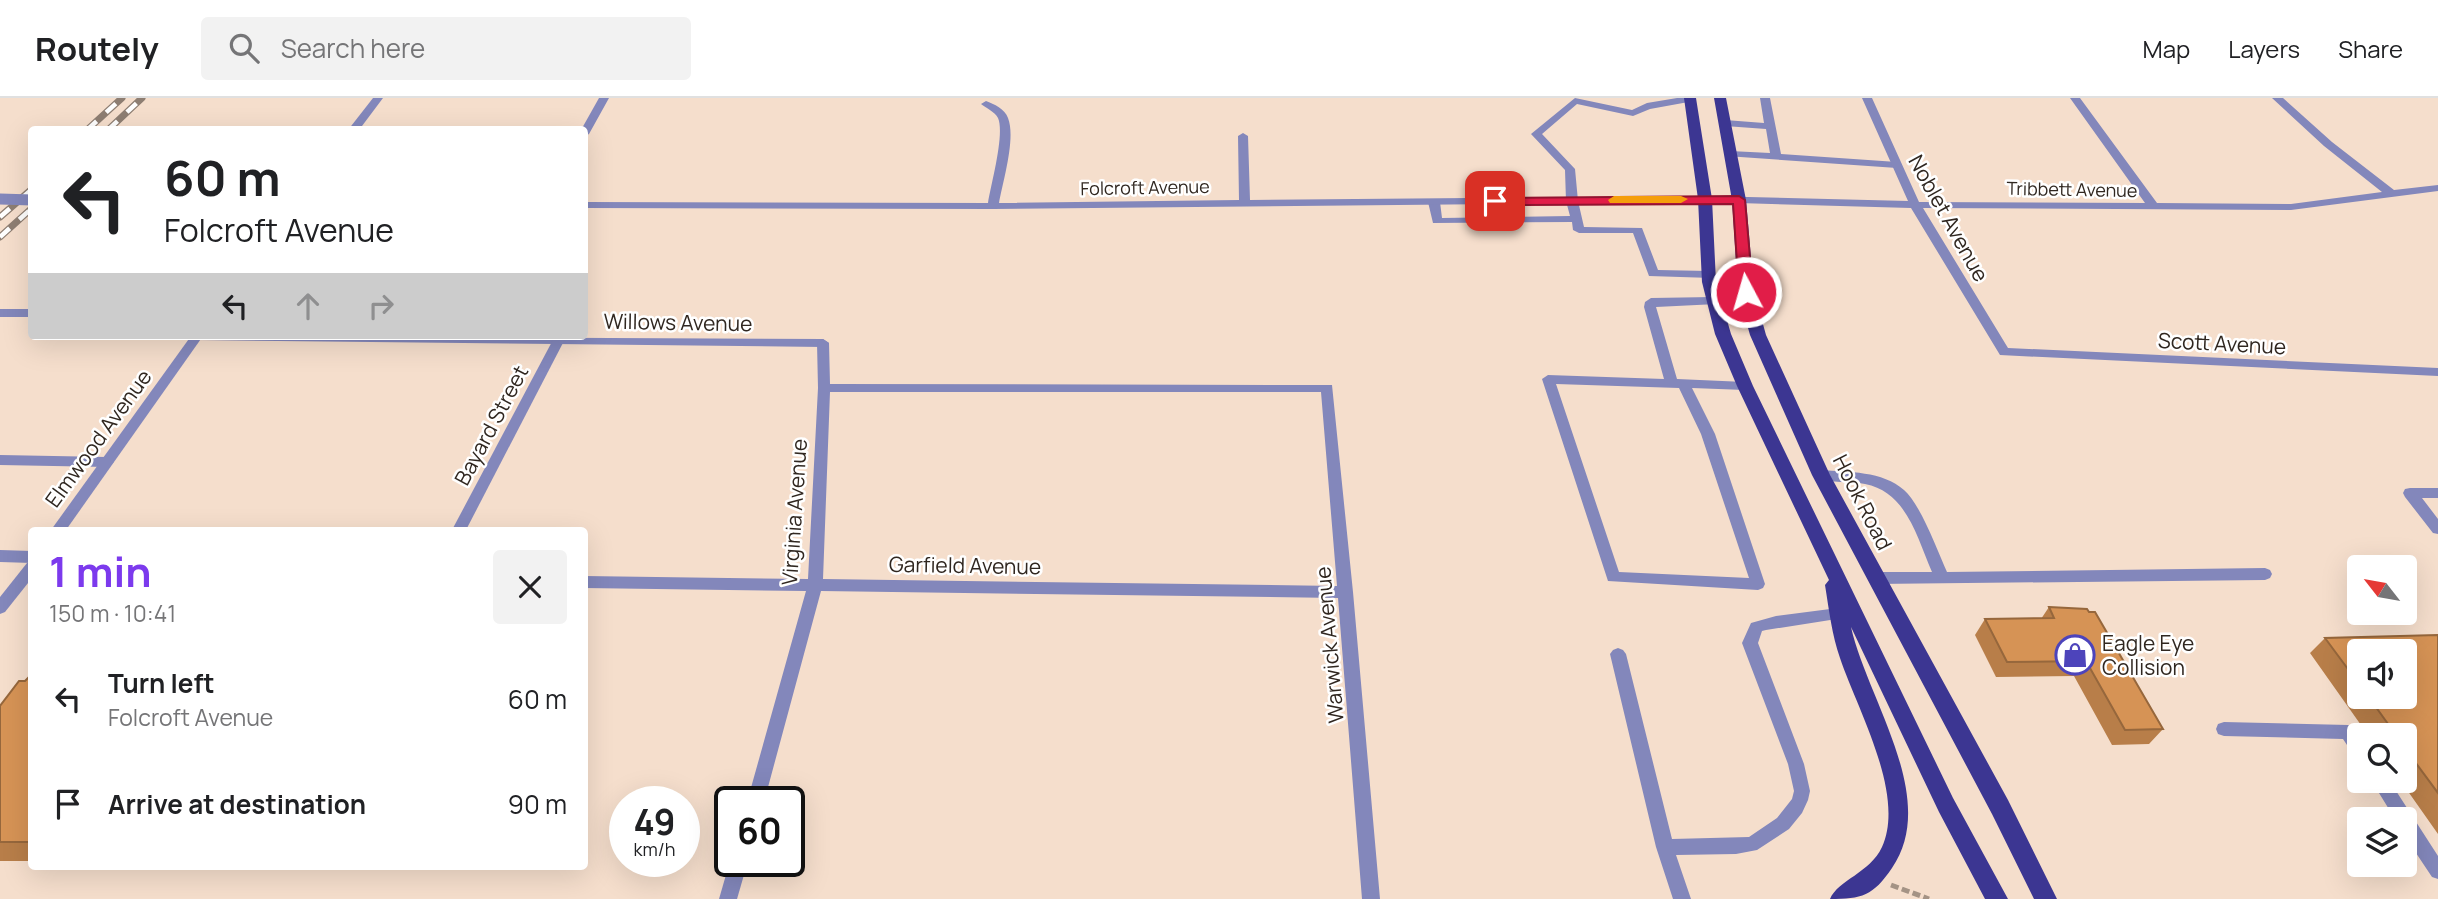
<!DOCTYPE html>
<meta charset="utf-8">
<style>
:root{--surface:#fff;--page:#f2f2f2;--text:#202124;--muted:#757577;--line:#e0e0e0;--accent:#7c3aed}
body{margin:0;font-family:Manrope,sans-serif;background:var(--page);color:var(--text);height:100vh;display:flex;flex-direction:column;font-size:26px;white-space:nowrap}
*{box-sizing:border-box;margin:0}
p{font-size:23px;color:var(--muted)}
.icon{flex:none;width:38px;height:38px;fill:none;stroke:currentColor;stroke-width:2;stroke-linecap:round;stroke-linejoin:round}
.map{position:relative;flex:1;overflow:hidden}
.drawer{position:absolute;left:28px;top:429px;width:560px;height:343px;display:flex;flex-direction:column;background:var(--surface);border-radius:7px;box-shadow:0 7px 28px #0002}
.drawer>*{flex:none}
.hud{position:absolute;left:28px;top:28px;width:560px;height:214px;border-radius:7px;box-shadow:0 7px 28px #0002;background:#fff;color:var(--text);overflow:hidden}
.needle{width:46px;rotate:301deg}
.buttons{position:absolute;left:2347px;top:457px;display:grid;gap:14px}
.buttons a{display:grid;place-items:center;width:70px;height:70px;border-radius:7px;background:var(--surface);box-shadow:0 7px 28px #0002;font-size:35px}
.speed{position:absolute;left:609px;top:688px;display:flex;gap:14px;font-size:35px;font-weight:700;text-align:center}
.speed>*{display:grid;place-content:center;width:91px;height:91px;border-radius:50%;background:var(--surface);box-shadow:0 7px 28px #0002;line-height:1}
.speed small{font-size:18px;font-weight:400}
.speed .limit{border:4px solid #111;border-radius:10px;background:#fff;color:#111}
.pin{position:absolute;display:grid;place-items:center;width:60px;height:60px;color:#fff;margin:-30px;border-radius:14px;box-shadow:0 4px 10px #0006}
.me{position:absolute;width:77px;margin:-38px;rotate:354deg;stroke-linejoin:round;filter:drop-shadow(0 0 5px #0008)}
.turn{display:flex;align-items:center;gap:24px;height:147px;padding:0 21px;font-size:32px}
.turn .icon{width:91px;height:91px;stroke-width:2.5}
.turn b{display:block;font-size:49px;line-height:60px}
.lanes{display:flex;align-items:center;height:66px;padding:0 21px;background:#0003;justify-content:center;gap:35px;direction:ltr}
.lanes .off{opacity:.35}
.round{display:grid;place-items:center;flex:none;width:74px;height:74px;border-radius:7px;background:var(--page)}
.headline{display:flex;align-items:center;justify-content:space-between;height:119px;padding:0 21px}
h1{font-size:42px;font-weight:700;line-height:52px;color:var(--accent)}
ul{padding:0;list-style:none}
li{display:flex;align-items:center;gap:21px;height:105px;padding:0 21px}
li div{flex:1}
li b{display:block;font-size:26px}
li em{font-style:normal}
header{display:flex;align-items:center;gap:42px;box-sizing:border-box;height:98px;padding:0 35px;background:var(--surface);border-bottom:2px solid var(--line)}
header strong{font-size:33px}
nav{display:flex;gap:38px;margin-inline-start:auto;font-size:24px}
.search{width:490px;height:63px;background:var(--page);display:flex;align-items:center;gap:18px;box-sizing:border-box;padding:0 24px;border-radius:7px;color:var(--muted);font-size:26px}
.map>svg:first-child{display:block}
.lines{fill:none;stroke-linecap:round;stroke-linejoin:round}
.path{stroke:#a49385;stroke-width:5;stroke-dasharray:8 3.5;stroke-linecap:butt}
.lane{fill:#8387bb;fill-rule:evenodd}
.street{fill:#8387bb;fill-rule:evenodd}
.primary{fill:#3c3692;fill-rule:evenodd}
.rail-casing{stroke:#8e7e72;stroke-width:7}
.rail{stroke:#fff;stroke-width:4.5;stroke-dasharray:13;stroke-linecap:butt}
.street-bridge{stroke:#8387bb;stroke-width:11}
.wall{fill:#b87e49;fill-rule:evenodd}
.building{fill:#d69355;stroke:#96673c;stroke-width:2}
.route{fill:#e11d48;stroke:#92132f;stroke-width:2}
.slow{fill:#f59e0b}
.labels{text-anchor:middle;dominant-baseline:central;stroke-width:5;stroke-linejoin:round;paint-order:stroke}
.far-street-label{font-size:18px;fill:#302720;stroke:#fff}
.street-label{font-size:21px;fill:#302720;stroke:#fff}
.poi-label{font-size:21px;fill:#302720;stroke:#fff;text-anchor:start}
</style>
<header>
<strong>Routely</strong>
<div class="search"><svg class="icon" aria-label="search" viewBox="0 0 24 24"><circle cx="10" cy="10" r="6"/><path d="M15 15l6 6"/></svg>Search here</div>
<nav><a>Map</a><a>Layers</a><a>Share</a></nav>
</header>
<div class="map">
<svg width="2438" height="801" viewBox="0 0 2438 801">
<rect width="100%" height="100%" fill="#f5decc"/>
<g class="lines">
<polyline class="path" points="1891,787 1929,801"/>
<g class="lane">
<polygon points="1575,0 1632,12 1647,5 1677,0 1694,0 1694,3 1650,11 1633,18 1577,6 1542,36 1575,71 1578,103 1584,129 1642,130 1658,172 1708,173 1712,174 1712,180 1649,178 1633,135 1579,135 1573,132 1572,124 1433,125 1428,104 1434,101 1440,104 1442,120 1570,118 1566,103 1565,72 1531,36"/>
<polygon points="1760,0 1770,0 1781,56 1897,64 1902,67 1897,70 1726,58 1725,56 1730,53 1770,55 1766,31 1725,28 1720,25 1725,22 1764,25"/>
<path d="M 1713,199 L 1717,200 L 1719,203 L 1717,206 L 1656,209 L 1677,281 L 1745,284 L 1751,288 L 1745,292 L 1692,290 L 1715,336 L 1765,486 L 1763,490 L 1758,492 L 1608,483 L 1542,281 L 1548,277 L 1664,281 L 1644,209 L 1645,204 L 1651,200 ZM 1556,286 L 1679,290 L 1701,336 L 1749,480 L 1619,474 Z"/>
<polygon points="191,238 823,241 829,245 823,249 197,242"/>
<polygon points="0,357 107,359 114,364 107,369 0,367"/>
<path d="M 1821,372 C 1848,374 1883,373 1904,392 C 1921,407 1937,452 1947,474 L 2265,470 L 2270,472 L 2272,476 L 2270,480 L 2265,482 L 1875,486 L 1870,484 L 1868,480 L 1870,476 L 1875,474 L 1932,474 C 1917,440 1907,394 1865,386 C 1849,383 1832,385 1816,381 L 1814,377 Z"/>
<polygon points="2410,390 2438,390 2438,400 2422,400 2438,421 2438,436 2433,435 2405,399 2403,395 2405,391"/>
<polygon points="0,452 32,453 32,465 0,464"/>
<polygon points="1838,510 1843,512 1846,516 1843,520 1766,532 1762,533 1758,545 1804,666 1810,693 1808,702 1802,715 1789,731 1757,752 1736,756 1676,757 1691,801 1673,801 1656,749 1610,556 1613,552 1618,550 1623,552 1626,556 1672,741 1749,739 1777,720 1792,701 1794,693 1788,666 1742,545 1751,525 1776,518"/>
<path d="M 2224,624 L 2348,627 C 2362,632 2359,646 2359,658 L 2353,656 L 2343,641 L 2224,638 L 2218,636 L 2216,631 L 2218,626 Z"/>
<polygon points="2371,682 2389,682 2438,758 2438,781 2432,779 2404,737 2404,721 2395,721"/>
</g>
<g class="street">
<polygon points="373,0 383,0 359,32 348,32"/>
<polygon points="599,0 609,0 589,36 584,39 584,32 581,32"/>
<path d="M 1862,0 L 1872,0 L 1919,104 L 2145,105 L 2070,0 L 2080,0 L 2157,105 L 2291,106 L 2382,94 L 2324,48 L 2272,0 L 2283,0 L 2332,44 L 2394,92 L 2438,87 L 2438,93 L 2291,112 L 1923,110 L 2008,250 L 2438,270 L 2438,278 L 2000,257 L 1911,110 L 1705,104 L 993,111 L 584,110 L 584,104 L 988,105 C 991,86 1005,36 998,20 C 995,14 986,10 981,6 L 986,3 C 994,6 1005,11 1008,20 C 1016,40 1003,83 999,105 L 1239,102 L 1238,38 L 1243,35 L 1248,38 L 1250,102 L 1705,98 L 1908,103 Z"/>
<rect x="0" y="211" width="32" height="8"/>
<polygon points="191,238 203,238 66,432 51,432"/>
<polygon points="555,238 563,238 565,241 466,432 452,432"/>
<path d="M 823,241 L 829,245 L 830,286 L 1332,287 L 1353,494 L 1380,801 L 1362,801 L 1338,500 L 821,493 L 764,704 L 747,704 L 806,493 L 584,490 L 584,478 L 808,481 L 818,290 L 817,245 ZM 830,294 L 1321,294 L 1337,488 L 823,481 Z"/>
<polygon points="32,464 32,480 5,514 0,516 0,499 27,465"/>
<polygon points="730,763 748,763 737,801 719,801"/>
</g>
<g class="primary">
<path d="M 1684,0 L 1696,0 L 1712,101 L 1716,184 L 1731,236 L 1753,288 L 1953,700 L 2008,801 L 1985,801 L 1939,714 L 1851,529 C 1867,601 1940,700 1892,770 C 1873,798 1862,801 1830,801 C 1838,782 1870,775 1882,749 C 1906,696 1857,611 1840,560 C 1832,537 1829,512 1825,487 L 1829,482 L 1737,288 L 1715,236 L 1702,184 L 1698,101 Z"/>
<polygon points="1714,0 1726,0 1746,102 1754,194 1766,237 1830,377 2008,702 2057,801 2034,801 1992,716 1812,377 1750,237 1738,194 1732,102"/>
</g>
<g class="rail-casing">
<g id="rail">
<polyline points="87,32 122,0"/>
<polyline points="108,32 142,0"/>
<polyline points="0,119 32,91"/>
<polyline points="0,139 32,110"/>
</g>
</g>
<use href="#rail" class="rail"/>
<polyline class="street-bridge" points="0,101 32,102"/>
</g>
<g class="wall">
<polygon points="2049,509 2163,631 2149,646 2112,647 2074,578 1996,579 1975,537 1985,521 2041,521"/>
<path d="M 2438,537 L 2438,736 L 2400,682 L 2404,682 L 2404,637 L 2368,637 L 2310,555 L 2325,540 ZM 2359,553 L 2404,598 L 2359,598 Z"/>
<polygon points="32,576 32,763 0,763 0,608"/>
</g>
<g class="building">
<polygon points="2049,509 2087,511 2089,514 2095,514 2163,631 2125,632 2086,563 2007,564 1985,521 2054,520"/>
<polygon points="2438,537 2438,695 2404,649 2404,637 2396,637 2368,598 2404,598 2404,553 2359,553 2359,586 2325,540"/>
<polygon points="32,576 32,744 0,744 0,608 19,583 25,583"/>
</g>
<polygon class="route" points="1739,98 1745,102 1753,194 1746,199 1739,194 1733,106 1495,107 1489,103 1495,100"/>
<polygon class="slow" points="1614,98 1681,98 1688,101 1681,105 1610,105 1608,102"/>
<defs>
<g id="shop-ring" transform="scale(2.0125)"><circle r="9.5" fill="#fff" stroke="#4d44bb" stroke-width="1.5"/><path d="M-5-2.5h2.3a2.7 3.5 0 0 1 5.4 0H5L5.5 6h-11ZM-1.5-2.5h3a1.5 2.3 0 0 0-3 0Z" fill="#4d44bb"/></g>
</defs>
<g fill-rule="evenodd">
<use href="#shop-ring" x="2075" y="557"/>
</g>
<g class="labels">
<g class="far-street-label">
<text transform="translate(1145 89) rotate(-1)">Folcroft Avenue</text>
<text transform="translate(2072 91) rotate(1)">Tribbett Avenue</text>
</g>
<g class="street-label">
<text transform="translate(1949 120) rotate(61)">Noblet Avenue</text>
<text transform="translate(678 224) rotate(1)">Willows Avenue</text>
<text transform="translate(2222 245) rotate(3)">Scott Avenue</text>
<text transform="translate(491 327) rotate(-62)">Bayard Street</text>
<text transform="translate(98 340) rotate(-54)">Elmwood Avenue</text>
<text transform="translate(1863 404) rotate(63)">Hook Road</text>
<text transform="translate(794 414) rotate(-86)">Virginia Avenue</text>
<text transform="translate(965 467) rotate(1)">Garfield Avenue</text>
<text transform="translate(1329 547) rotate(-95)">Warwick Avenue</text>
</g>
<g class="poi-label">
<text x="2102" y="545">Eagle Eye<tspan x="2102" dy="24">Collision</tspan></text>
</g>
</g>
</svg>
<div class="buttons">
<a><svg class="needle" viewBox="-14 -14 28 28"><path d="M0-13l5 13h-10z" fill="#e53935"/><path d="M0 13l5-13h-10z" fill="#757577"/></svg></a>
<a><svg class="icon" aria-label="sound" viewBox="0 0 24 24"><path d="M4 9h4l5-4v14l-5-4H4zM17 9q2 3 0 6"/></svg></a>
<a><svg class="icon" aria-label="search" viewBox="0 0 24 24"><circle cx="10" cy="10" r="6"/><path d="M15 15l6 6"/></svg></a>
<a><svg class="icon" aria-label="layers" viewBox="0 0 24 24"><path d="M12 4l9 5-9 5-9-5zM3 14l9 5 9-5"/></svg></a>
</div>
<div class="speed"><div>49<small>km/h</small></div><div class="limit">60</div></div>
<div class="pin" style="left:1495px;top:103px;background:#d93025"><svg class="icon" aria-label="arrive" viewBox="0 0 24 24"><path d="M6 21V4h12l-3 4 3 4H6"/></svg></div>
<svg class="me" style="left:1746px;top:194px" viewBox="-20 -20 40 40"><circle r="17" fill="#e11d48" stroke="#fff" stroke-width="3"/><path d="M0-11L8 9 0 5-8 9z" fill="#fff"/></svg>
<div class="hud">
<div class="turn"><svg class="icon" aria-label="left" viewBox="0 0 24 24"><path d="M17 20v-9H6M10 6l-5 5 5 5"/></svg><div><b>60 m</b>Folcroft Avenue</div></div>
<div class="lanes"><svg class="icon" aria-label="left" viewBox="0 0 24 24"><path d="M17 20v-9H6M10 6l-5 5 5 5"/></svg><svg class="icon off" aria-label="ahead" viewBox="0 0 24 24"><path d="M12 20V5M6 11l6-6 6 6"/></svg><svg class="icon off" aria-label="right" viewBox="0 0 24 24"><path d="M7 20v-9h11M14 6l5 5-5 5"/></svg></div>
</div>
<section class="drawer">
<div class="headline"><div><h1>1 min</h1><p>150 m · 10:41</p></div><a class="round"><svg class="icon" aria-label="close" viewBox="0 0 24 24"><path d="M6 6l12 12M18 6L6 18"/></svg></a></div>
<ul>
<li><svg class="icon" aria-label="left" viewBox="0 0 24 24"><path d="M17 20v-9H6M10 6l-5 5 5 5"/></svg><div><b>Turn left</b><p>Folcroft Avenue</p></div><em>60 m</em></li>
<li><svg class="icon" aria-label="arrive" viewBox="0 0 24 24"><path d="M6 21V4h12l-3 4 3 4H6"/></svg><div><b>Arrive at destination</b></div><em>90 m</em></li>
</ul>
</section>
</div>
